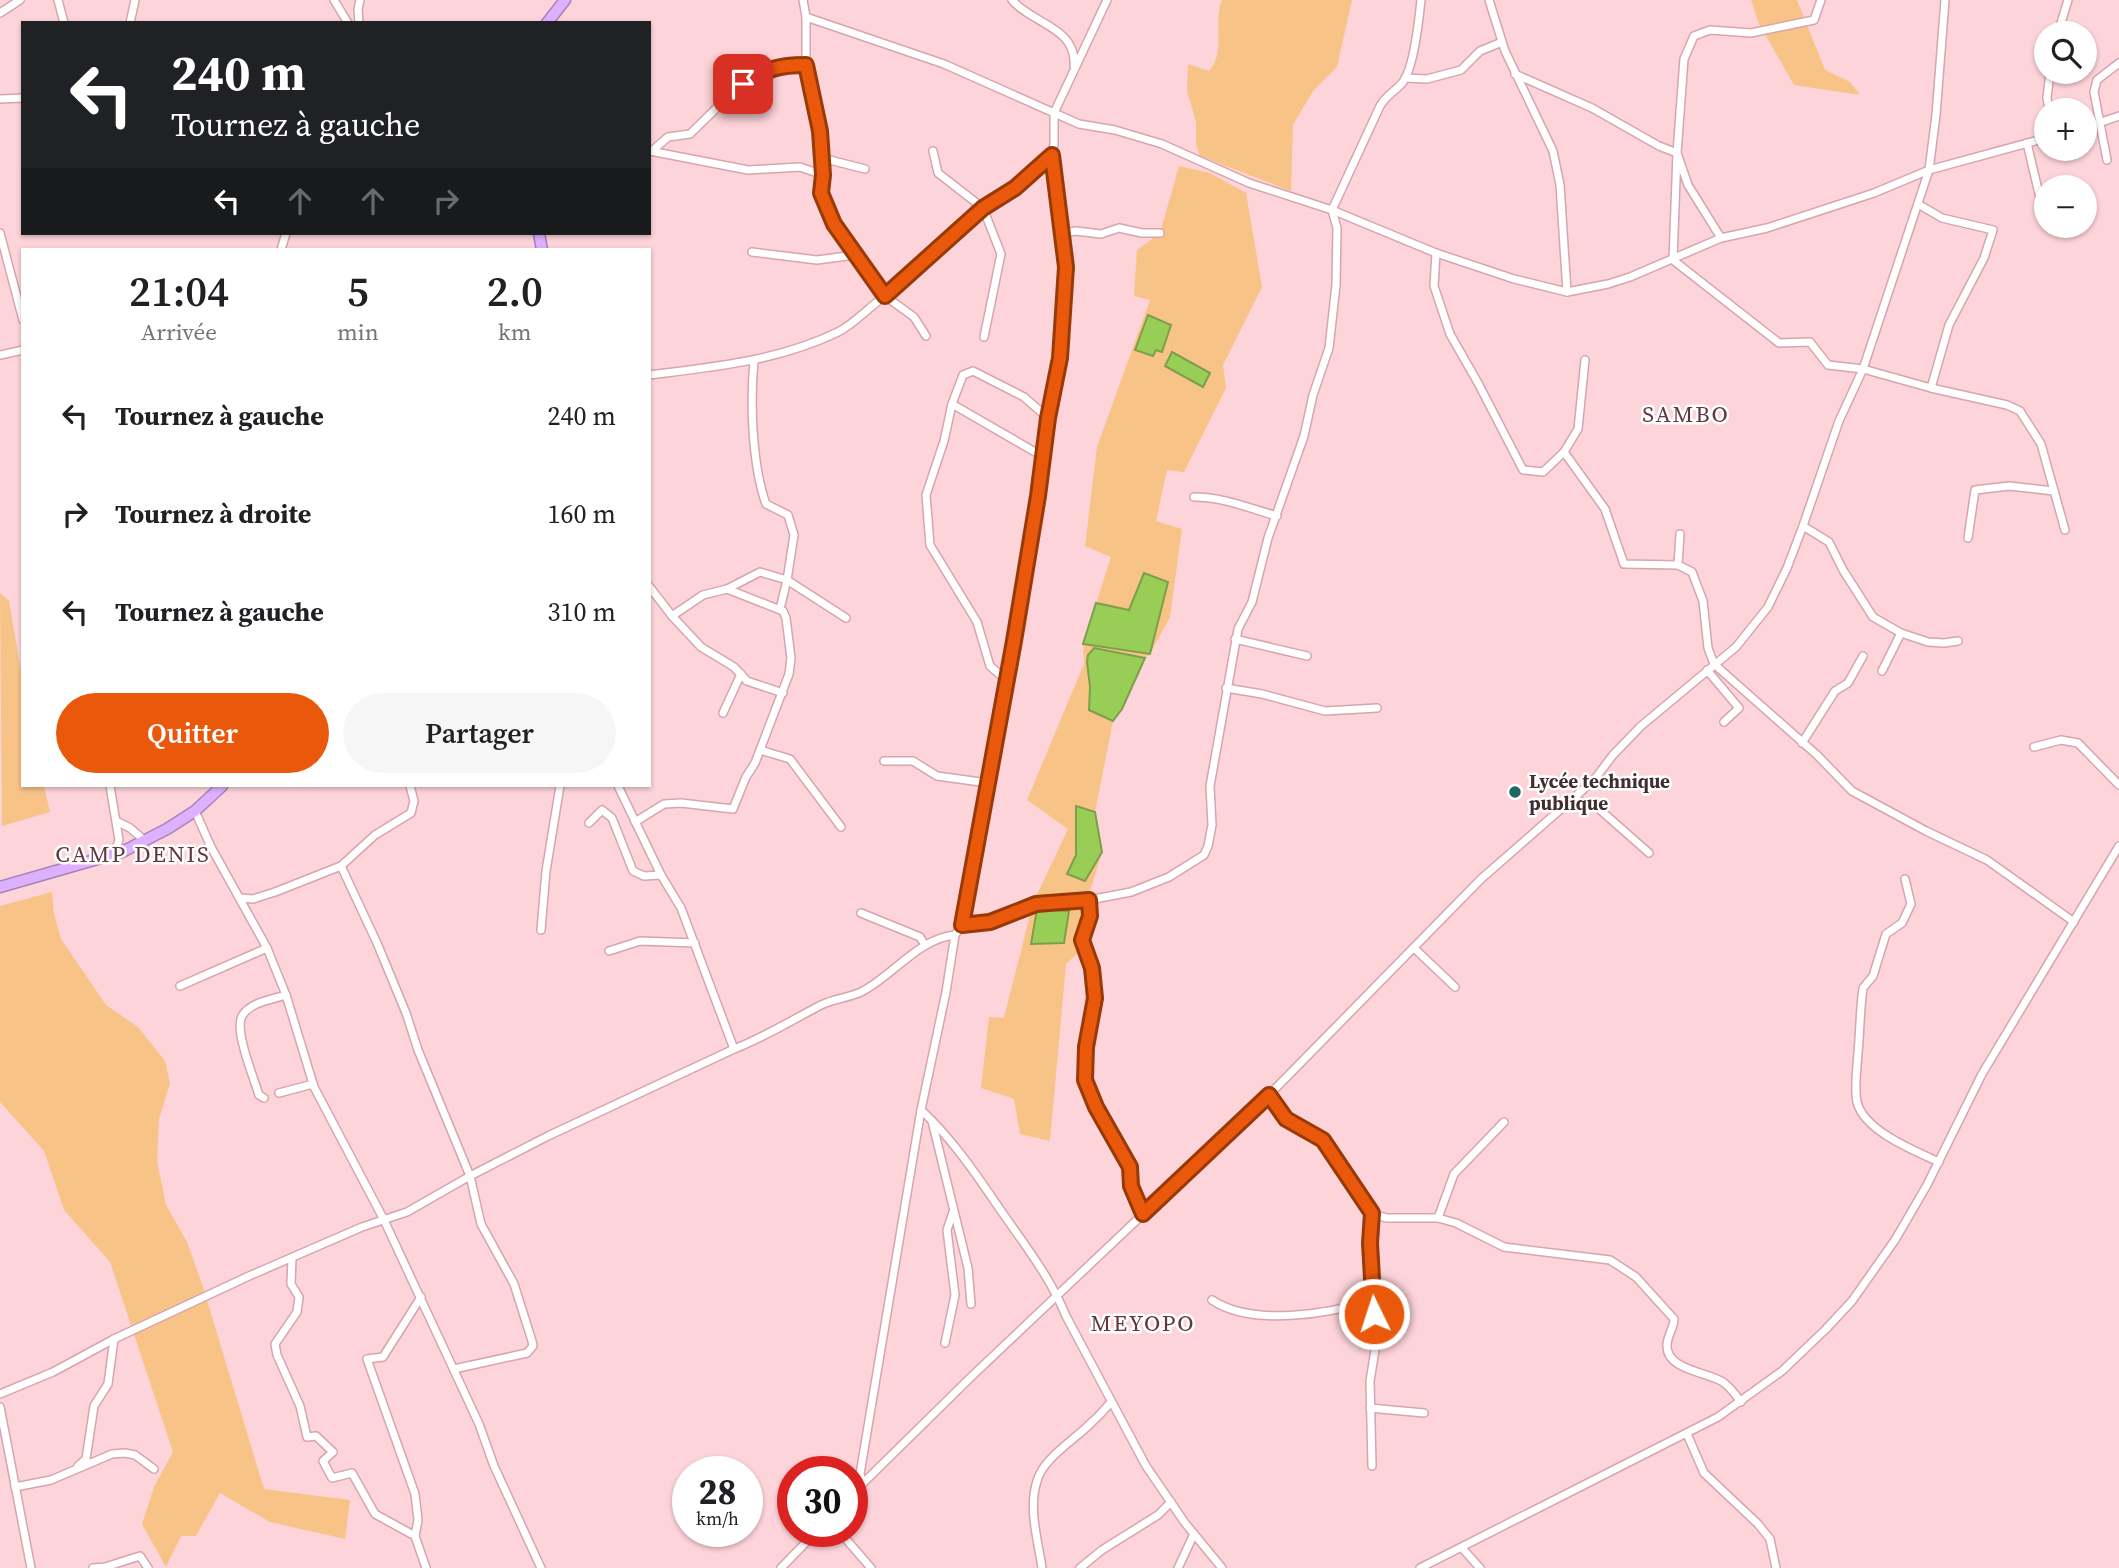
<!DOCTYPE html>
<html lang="fr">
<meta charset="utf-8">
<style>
:root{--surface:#fff;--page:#f6f6f6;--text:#202124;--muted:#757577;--accent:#ea580c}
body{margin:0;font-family:"Source Serif 4",serif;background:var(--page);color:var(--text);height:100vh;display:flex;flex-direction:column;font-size:26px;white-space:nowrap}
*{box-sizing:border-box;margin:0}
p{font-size:23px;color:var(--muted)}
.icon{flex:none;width:38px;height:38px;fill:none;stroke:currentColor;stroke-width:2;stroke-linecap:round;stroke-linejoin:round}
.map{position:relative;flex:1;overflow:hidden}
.drawer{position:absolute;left:21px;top:248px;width:630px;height:539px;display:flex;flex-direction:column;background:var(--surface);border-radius:0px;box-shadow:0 2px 5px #0004}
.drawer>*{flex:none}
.top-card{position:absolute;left:21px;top:21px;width:630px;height:214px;border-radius:0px;box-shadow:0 2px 5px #0004;background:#202124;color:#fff;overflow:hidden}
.tools{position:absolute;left:2034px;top:21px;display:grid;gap:14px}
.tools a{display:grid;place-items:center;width:63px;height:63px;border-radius:50%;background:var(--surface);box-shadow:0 2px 5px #0004;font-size:35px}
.speed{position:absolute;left:672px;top:1456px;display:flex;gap:14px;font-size:35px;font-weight:700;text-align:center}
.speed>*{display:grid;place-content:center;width:91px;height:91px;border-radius:50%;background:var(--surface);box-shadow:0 2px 5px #0004;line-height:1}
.speed small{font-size:18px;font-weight:400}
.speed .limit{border:10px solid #d22;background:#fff;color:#111}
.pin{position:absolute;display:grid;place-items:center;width:60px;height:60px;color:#fff;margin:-30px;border-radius:14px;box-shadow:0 4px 10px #0006}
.me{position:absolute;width:77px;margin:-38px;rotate:356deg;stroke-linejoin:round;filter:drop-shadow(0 0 5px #0008)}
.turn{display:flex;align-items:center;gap:24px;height:147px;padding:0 35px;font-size:32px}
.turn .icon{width:91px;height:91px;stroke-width:2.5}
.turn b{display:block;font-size:49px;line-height:60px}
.lanes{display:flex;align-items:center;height:66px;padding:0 35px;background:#0003;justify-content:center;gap:35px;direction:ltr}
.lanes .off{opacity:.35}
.eta{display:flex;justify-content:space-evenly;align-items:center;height:119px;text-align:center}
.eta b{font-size:42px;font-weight:600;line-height:49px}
.button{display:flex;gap:14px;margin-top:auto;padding:14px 35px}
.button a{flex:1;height:80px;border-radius:42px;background:var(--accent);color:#fff;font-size:28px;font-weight:600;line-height:80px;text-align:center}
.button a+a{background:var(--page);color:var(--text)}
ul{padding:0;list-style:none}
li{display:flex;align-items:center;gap:21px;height:98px;padding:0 35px}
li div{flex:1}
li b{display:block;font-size:26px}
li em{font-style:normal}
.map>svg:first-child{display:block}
.green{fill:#f8c386}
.water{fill:#98ce56;stroke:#7e9e4b;stroke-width:2}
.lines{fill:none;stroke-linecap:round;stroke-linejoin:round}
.minor-casing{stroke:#d7a5ac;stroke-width:10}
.highway-casing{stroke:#a683b7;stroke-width:13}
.minor{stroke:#fff;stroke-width:7}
.highway{stroke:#ddb1ff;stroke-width:10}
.route-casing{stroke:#983908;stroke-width:18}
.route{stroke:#ea580c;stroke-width:12}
.poi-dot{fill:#1c6864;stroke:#fff;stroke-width:2.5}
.labels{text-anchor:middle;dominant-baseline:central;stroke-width:5;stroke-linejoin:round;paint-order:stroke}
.poi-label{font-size:19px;font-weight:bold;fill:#412d30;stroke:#fff;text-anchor:start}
.quarter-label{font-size:23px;letter-spacing:2px;fill:#61383f;stroke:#fff}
</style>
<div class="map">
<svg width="2119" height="1568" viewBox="0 0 2119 1568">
<rect width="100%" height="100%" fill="#fdd4d9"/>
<g class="green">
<path d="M 1222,0 L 1352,0 L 1337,67 L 1313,91 L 1293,125 L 1291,191 L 1200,156 L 1196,145 L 1196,122 L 1187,91 L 1188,64 L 1209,71 C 1227,50 1212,24 1222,0 Z"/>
<polygon points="1751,0 1797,0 1825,70 1850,82 1860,95 1794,85 1759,24"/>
<polygon points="1179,166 1210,173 1246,193 1262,287 1223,365 1226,388 1184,472 1167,470 1156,521 1182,529 1170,617 1150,654 1145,658 1122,709 1113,721 1095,812 1102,852 1091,888 1082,908 1077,937 1078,953 1066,964 1050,1141 1020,1134 1014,1099 981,1088 989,1017 1004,1018 1033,903 1068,829 1027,800 1084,664 1083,644 1111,557 1085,546 1097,447 1150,300 1134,296 1137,250 1160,233"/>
<polygon points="0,593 9,601 23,683 23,786 44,786 50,812 2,826"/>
<polygon points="52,892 54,914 61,939 106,1005 138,1027 165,1061 170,1083 159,1119 157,1161 166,1205 187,1242 203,1287 264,1489 350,1500 345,1539 270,1522 220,1493 196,1536 181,1536 166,1567 142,1524 154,1487 173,1452 110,1262 64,1210 44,1151 0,1102 0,906"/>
</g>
<g class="water">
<polygon points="1148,315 1171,325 1162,352 1156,350 1153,356 1135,350"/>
<polygon points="1172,352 1210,373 1203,387 1165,366"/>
<polygon points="1144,573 1168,582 1150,654 1083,644 1096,603 1129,610"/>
<polygon points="1094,648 1145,658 1122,709 1113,721 1089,710 1090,687 1087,662 1088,655"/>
<polygon points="1076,806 1095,812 1102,852 1085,881 1067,874 1076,855"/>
<polygon points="1037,909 1069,911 1064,943 1031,944"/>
</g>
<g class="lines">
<g class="minor-casing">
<g id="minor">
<polyline points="58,0 64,23"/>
<polyline points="334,0 348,23"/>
<path d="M 1012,0 C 1032,24 1077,27 1074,66"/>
<path d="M 1107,0 L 1054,113 L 1054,144 L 1052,155 L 1066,267 L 1060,358 L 1048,418 L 1038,496 L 1014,641 L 966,903 L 962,925 L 955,935 L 946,992 L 921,1110 C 954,1140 979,1179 1004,1215 C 1027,1248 1051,1279 1066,1316 L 1146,1466 L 1185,1523 L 1222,1568"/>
<polyline points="1489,0 1505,51 1553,151 1560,185 1567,292"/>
<polyline points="1821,0 1814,20 1751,33 1710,30 1694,36 1684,59 1677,153 1673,260 1779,343 1810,342 1828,365 1863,369 1931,388 2007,405 2020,411 2041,444 2065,530"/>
<polyline points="0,13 20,0"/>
<path d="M 806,17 L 944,64 L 1079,124 L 1115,130 L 1162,144 L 1249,183 L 1332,210 L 1380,106 C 1387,94 1396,91 1403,82 C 1414,67 1419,20 1421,0"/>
<polyline points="130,23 135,0"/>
<polyline points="359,23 358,9 360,0"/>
<polyline points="2058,33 2068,0"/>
<polyline points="1515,74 1592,108 1659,146 1677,153 1688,185 1721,238"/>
<polyline points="1405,78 1427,79 1461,70 1480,51 1502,42"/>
<polyline points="0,99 23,98"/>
<polyline points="2049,110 2047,98 2050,72"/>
<polyline points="2084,128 2119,116"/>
<polyline points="2027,143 2039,194"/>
<polyline points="653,150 668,137 690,134 734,91 757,75 783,65 806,65"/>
<polyline points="650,151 748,170 800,167 823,175"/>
<polyline points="933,151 938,173 983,208 1001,254 984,337"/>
<polyline points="822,158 865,169"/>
<polyline points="2107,160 2094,92 2097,80 2119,63"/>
<polyline points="1918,204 1942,218 1993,230 1984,258 1949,325 1931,388"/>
<polyline points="1332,210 1436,253 1514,279 1567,292 1608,284 1630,277 1721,238 1767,228 1874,193 1929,170 2046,138"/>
<polyline points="0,233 23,320"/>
<polyline points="1062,233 1076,231 1101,234 1119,228 1142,233 1160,233"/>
<polyline points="281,250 286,233"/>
<polyline points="752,252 817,260 855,255"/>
<polyline points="1436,253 1434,286 1450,334 1478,383 1523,470 1543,472 1564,452 1578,429 1585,360"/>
<polyline points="926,336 914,317 885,296 983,208 1015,189 1052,155"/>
<polyline points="0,355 23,350"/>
<path d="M 754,361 C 750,402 752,465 766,504 L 788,515 L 794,535 L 787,580 L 780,609"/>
<path d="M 649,375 C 714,367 778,361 838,332 C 854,324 869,307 885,296 L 834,224 L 821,193 L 820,131 L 806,65 L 806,17 L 803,0"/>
<polyline points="952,404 1042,456"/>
<polyline points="1564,452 1605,509 1624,564 1678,565 1680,534"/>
<path d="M 1194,497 C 1224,497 1248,508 1277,516"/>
<polyline points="1803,526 1829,542 1843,570 1873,617 1901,633 1928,642 1944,643 1958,641"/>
<polyline points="1968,538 1975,490 2009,486 2054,491"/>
<polyline points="1678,565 1692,572 1703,601 1708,648 1714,664 1817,755 1852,791 1926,831 1987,860 2074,922"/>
<polyline points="649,586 672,616 701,647 734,667 747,681 783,693"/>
<polyline points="672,616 703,595 727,589 760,572 787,580 846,618"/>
<polyline points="1235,639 1307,656"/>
<polyline points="1707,670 1739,708 1724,722"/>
<polyline points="1882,671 1901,633"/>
<polyline points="1006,680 990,666 977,622 930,545 926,495 944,441 952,404 963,375 973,371 1024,397 1048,418"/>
<polyline points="1226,688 1262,694 1325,711 1377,708"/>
<polyline points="723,713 741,674"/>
<polyline points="1802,743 1835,691 1848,683 1863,656"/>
<polyline points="2034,747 2061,740 2078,743 2119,785"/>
<polyline points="760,750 790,759 841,827"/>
<polyline points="884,761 913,761 937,776 988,783"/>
<polyline points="110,786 119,840 114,855"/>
<polyline points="1574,799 1598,808 1649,853"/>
<polyline points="195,811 211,847 267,948 286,995 314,1087 384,1220 479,1424 494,1466 541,1568"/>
<polyline points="118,822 130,828 144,840"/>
<polyline points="635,822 664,804 681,803 733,809 746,777 755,763 789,674 791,658 786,618 783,611 727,589"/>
<polyline points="589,823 602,810 612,818 633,871 644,876 661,875"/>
<polyline points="341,866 377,943 406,1013 418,1050 470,1176 481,1224 514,1284 532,1341 533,1346 527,1353 454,1369"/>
<path d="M 1905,879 L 1911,904 L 1902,923 L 1886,934 L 1873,976 L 1863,988 C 1860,1009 1860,1031 1858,1053 C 1857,1069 1854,1087 1857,1102 C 1864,1131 1915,1151 1939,1162"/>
<polyline points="240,898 253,899 275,892 341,866 375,835 411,813 414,801 410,786"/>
<polyline points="1089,900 1090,916 1082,940 1092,968 1095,998 1085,1047 1085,1080 1096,1107 1130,1167 1131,1186 1143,1214"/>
<polyline points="861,913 920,937 925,945"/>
<polyline points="962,925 990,922 1036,904 1089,900 1131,892 1169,877 1204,855 1208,846 1212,825 1210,786 1238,629 1252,602 1268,538 1304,436 1313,395 1329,348 1336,285 1337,228 1332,210"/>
<polyline points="541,930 546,871 560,786"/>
<polyline points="1414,948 1455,987"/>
<polyline points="609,951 640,941 695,943"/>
<polyline points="180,986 267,948"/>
<path d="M 734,1049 C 765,1037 792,1020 821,1005 C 835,998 850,998 863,991 C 893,975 920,938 955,935"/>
<polyline points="279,1093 313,1084"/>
<path d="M 1269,1095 L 1286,1119 L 1323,1140 L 1364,1202 L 1375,1215 L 1387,1218 L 1438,1218 L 1456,1223 L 1504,1247 L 1610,1260 L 1636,1277 L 1674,1319 C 1674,1328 1667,1336 1667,1345 C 1666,1370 1707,1372 1723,1382 C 1730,1387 1736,1395 1741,1402"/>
<path d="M 264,1098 L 259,1095 C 254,1078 234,1031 242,1016 C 250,1002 273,999 286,995"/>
<polyline points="932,1121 968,1268 971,1304"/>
<polyline points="1438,1218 1454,1174 1504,1122"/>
<polyline points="292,1258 291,1284 299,1297 297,1312 275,1344 277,1355 300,1406 307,1437 316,1436 333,1452 323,1461 332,1478 352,1473 375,1514 415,1536"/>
<polyline points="421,1297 383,1357 367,1359 415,1494 418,1520 415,1536 426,1568"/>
<path d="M 1212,1300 C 1252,1327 1329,1314 1373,1300"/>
<polyline points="945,1343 955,1295 947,1230 953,1212"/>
<polyline points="0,1394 53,1372 114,1339 249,1276 362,1227 407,1212 470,1176 548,1136 734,1049 681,908 661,875 618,786"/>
<polyline points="0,1407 31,1568"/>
<polyline points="1370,1408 1424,1413"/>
<polyline points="1687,1434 1704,1473 1758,1524 1770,1539 1776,1568"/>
<polyline points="78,1466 86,1459 94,1406 108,1384 114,1339"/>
<polyline points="1372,1466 1370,1381 1375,1350 1375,1329 1370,1243 1372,1213"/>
<polyline points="863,1483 860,1474 921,1110"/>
<polyline points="15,1487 51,1480 112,1454 125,1453 135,1455 154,1469"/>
<polyline points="852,1494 971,1377 1269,1095 1481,879 1594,780 1613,755 1641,726 1736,647 1768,607 1787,568 1803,526 1839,421 1863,369 1929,170 1936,115 1945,0"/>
<polyline points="839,1531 871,1568"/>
<polyline points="1462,1548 1480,1568"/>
<polyline points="93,1568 105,1567 140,1556 148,1568"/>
<polyline points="781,1568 817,1531"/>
<path d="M 1042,1568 C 1038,1540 1028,1509 1037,1481 C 1043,1458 1076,1439 1092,1422 C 1099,1416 1105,1409 1111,1402"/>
<polyline points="1080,1568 1102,1550 1158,1515 1171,1502"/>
<polyline points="1178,1568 1194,1534"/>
<polyline points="1420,1568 1718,1417 1782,1371 1826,1329 1852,1301 1895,1240 1927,1185 1982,1074 2119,846"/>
</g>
</g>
<g class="highway-casing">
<g id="highway">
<polyline points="547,23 565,0"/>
<polyline points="539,233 542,250"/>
<polyline points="0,887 122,852 167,829 195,811 222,786"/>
</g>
</g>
<use href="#minor" class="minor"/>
<use href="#highway" class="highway"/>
</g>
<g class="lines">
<g class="route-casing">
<path id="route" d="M 743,84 C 767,69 778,65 806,65 L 820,131 L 823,175 L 821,193 L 834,224 L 885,296 L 983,208 L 1015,188 L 1052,155 L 1066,267 L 1060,358 L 1048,418 L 1038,496 L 1014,641 L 962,925 L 990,922 L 1036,904 L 1089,900 L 1090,916 L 1082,940 L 1092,968 L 1095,998 L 1086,1047 L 1085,1080 L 1096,1107 L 1130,1167 L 1131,1186 L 1143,1214 L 1269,1095 L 1286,1119 L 1323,1140 L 1372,1213 L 1370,1243 L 1374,1314"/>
</g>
<use href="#route" class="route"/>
</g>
<circle class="poi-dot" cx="1515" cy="792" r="7"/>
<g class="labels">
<g class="poi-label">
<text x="1529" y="781">Lycée technique<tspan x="1529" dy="22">publique</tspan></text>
</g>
<g class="quarter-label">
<text x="1686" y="414">SAMBO</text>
<text x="133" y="854">CAMP DENIS</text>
<text x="1143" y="1323">MEYOPO</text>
</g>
</g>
</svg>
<div class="tools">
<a><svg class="icon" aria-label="search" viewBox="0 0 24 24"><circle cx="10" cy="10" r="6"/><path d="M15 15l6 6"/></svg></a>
<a>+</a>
<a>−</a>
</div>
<div class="speed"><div>28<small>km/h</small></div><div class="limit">30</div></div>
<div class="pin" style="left:743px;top:84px;background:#d93025"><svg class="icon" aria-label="arrive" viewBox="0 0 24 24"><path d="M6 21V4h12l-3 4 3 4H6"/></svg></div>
<svg class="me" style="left:1374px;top:1314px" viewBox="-20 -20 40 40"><circle r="17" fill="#ea580c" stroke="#fff" stroke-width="3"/><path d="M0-11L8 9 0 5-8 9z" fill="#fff"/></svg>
<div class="top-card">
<div class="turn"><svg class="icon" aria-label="left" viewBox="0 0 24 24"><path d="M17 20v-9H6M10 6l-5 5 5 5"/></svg><div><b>240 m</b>Tournez à gauche</div></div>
<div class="lanes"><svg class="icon" aria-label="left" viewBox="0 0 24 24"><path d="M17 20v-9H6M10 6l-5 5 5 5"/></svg><svg class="icon off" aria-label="ahead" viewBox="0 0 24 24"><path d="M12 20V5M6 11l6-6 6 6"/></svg><svg class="icon off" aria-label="ahead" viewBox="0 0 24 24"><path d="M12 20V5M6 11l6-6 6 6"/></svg><svg class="icon off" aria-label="right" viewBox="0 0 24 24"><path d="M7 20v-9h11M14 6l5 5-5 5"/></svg></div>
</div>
<section class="drawer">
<div class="eta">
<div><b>21:04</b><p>Arrivée</p></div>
<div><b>5</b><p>min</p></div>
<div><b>2.0</b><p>km</p></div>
</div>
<ul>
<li><svg class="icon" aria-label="left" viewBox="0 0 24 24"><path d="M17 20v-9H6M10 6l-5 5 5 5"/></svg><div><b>Tournez à gauche</b></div><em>240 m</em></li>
<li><svg class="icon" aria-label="right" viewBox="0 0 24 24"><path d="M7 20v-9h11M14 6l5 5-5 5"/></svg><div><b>Tournez à droite</b></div><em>160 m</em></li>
<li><svg class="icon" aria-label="left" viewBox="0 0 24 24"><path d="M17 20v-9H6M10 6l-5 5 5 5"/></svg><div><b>Tournez à gauche</b></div><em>310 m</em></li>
</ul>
<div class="button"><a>Quitter</a><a>Partager</a></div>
</section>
</div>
